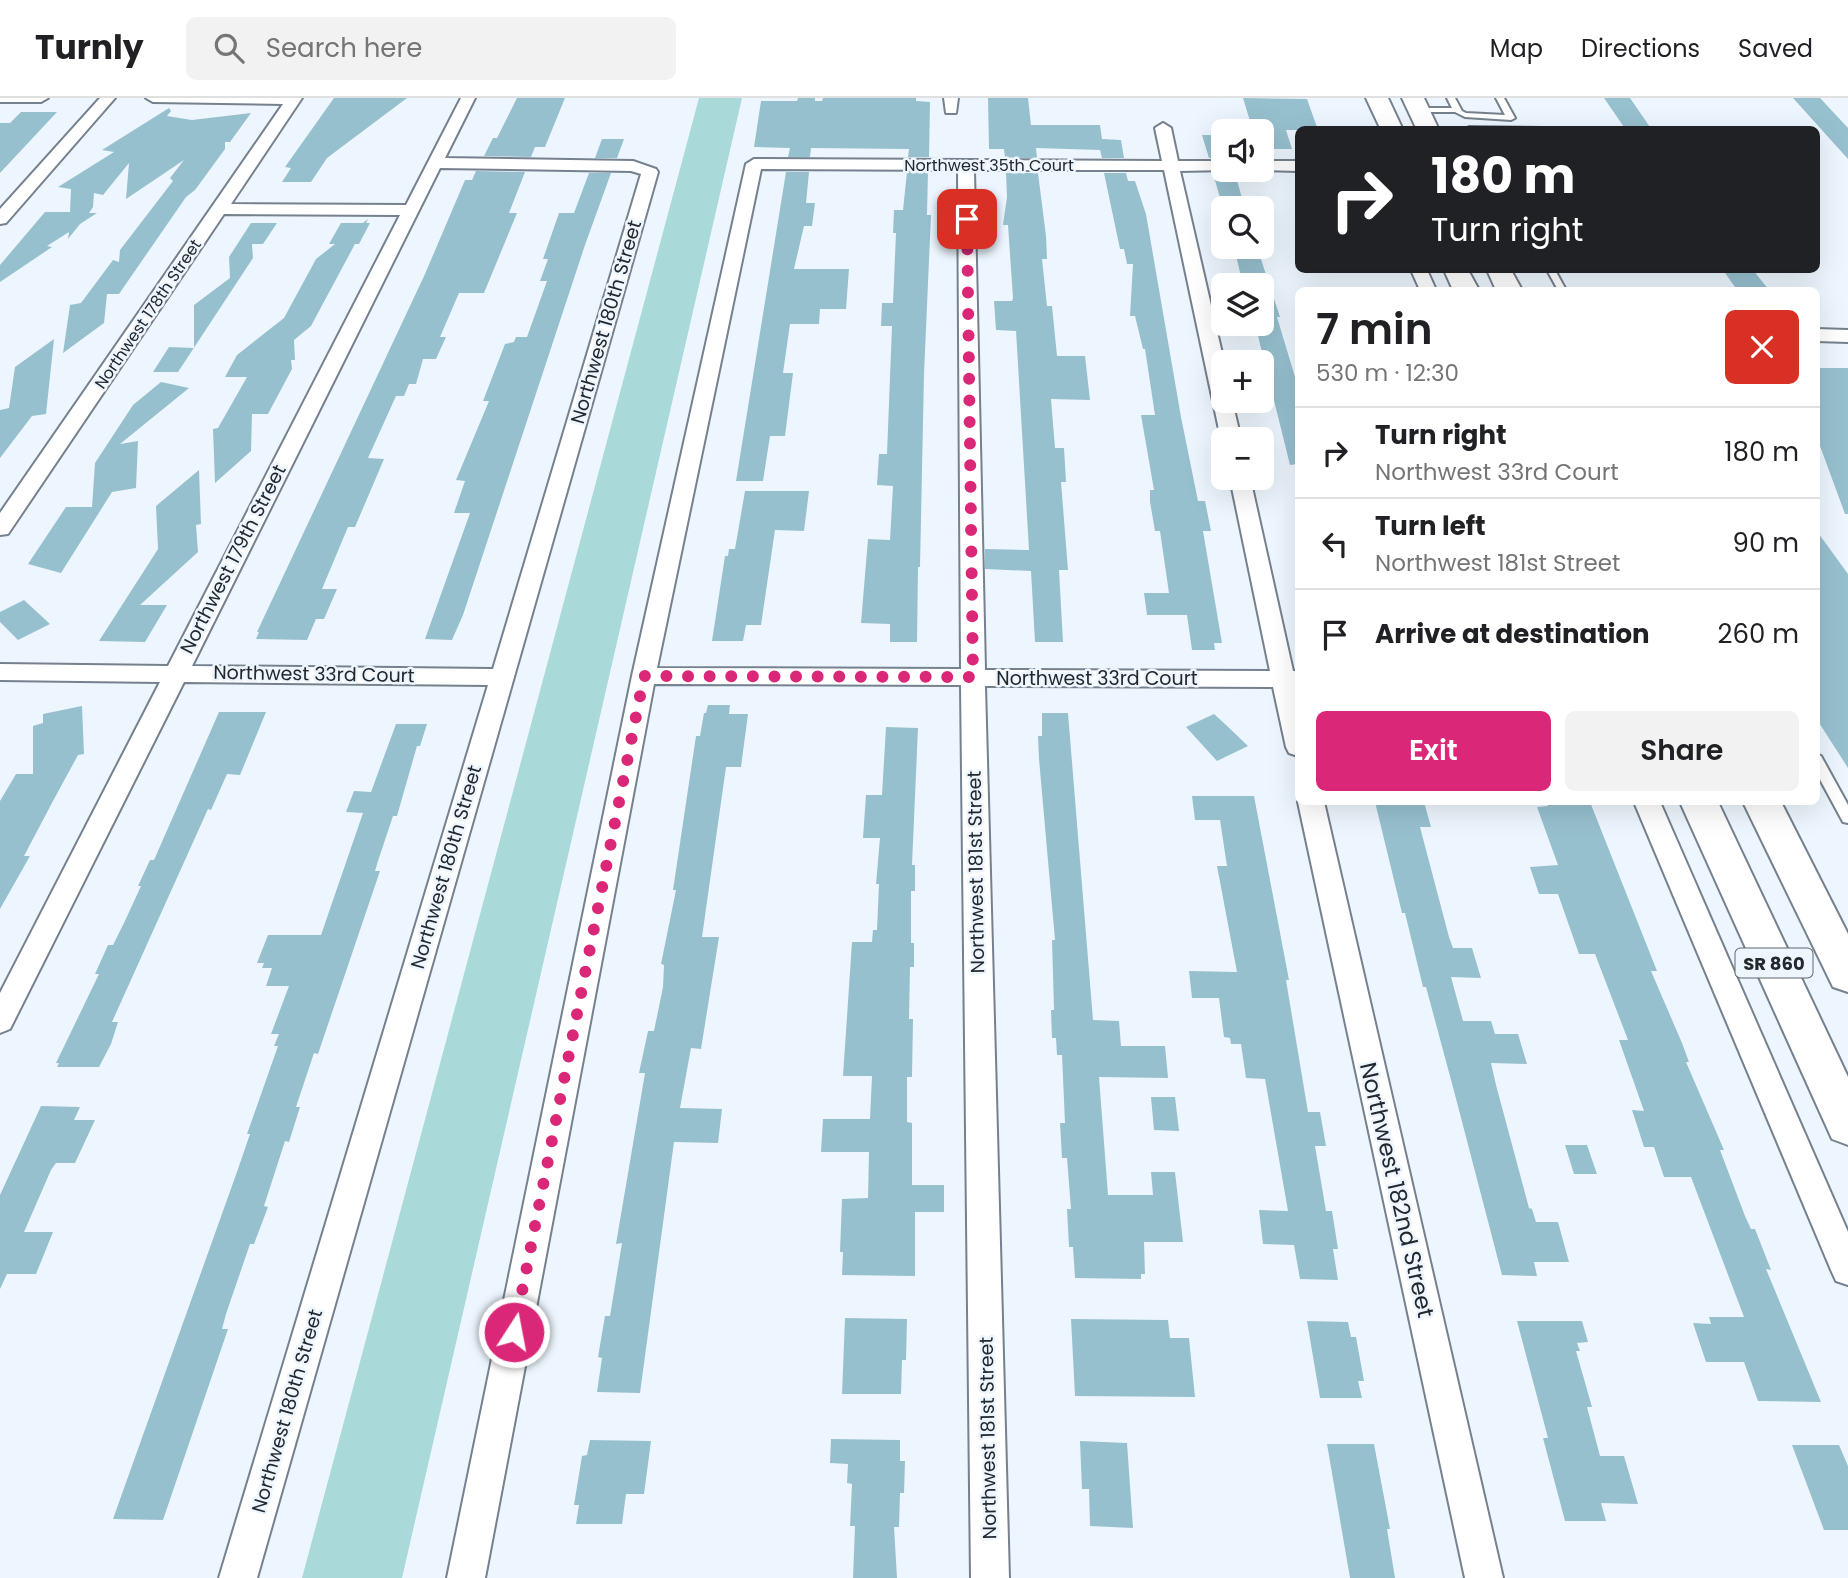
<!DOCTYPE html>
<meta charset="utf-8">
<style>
:root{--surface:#fff;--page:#f2f2f2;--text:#202124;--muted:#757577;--line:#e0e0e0;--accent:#db2777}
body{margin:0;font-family:Poppins,sans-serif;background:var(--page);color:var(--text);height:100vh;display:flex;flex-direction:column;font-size:26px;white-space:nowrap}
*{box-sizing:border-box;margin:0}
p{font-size:23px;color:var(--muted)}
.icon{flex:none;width:38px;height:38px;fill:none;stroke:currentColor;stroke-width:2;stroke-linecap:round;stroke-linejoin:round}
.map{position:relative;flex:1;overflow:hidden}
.details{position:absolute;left:1295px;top:189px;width:525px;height:518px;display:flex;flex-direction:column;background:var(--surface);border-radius:10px;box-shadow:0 7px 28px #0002}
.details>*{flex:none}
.guide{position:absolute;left:1295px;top:28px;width:525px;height:147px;border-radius:10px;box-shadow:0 7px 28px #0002;background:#202124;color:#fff;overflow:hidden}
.tools{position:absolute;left:1211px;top:21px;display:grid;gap:14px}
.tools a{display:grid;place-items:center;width:63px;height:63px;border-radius:10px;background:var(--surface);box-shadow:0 7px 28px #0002;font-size:35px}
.pin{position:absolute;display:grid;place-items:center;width:60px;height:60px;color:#fff;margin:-30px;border-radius:14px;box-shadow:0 4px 10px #0006}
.me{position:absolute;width:77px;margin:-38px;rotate:11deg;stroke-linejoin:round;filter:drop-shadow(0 0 5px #0008)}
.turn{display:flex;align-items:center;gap:24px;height:147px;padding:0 21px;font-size:32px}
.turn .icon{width:91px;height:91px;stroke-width:2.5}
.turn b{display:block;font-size:49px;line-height:60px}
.round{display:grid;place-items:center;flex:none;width:74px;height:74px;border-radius:10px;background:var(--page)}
.overview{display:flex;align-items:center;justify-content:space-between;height:119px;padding:0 21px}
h1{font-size:42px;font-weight:600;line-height:52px}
.primary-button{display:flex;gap:14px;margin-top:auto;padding:14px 21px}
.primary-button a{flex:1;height:80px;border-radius:10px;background:var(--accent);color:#fff;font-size:28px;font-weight:600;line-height:80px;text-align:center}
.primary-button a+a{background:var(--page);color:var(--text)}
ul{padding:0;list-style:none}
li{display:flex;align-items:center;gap:21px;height:91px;padding:0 21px;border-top:2px solid var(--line)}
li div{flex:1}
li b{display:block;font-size:26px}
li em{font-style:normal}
header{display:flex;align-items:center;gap:42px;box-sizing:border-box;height:98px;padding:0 35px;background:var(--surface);border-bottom:2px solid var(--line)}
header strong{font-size:33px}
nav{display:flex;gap:38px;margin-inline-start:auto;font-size:24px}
.search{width:490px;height:63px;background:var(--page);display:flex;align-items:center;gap:18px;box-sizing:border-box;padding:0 24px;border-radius:10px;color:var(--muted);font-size:26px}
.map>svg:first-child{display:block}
.water{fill:#aad9da}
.building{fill:#97c0cf}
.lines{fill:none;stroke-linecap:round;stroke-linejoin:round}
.service-casing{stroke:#75818e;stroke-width:4}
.minor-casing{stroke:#75818e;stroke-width:4}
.primary-casing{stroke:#75818e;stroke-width:4}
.service{fill:#fff;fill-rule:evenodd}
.minor{fill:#fff;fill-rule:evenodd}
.primary{fill:#fff;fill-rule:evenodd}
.route{stroke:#db2777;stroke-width:12;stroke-dasharray:0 21.6}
.labels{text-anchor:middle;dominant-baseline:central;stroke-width:5;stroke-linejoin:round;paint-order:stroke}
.far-street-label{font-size:16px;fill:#23282d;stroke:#edf6fe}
.shield{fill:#edf6fe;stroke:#60666c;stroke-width:2}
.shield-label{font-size:18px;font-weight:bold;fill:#23282d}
.street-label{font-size:19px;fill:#23282d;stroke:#edf6fe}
.near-street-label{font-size:23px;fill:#23282d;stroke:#edf6fe}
</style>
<header>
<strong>Turnly</strong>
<div class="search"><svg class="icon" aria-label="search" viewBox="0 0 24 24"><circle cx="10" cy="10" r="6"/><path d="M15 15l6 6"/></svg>Search here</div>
<nav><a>Map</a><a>Directions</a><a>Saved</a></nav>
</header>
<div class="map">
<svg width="1848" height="1480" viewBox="0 0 1848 1480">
<rect width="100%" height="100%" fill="#edf6fe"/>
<polygon class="water" points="699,0 742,0 402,1480 302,1480"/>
<g class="building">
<polygon points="334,0 407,0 327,60 311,84 282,84 291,70 285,69"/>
<polygon points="517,0 565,0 545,49 535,49 531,59 484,58 493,40 497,40"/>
<polygon points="798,0 815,0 815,3 822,3 823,0 916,0 916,3 930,4 929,59 908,59 909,51 811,50 810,59 788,59 790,50 754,49 761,3 797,3"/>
<polygon points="988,0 1028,0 1031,27 1100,27 1102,41 1121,42 1124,60 1102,60 1100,52 1036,50 1037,60 1005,60 1004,51 989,51"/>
<polygon points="1243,0 1307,1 1318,32 1286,32 1292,51 1262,51 1262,33 1253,33"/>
<polygon points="1604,0 1630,0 1652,32 1626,32"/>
<polygon points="1793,0 1820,0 1848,30 1848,61"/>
<polygon points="169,10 171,13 167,18 192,22 251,15 230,44 225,44 225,51 195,92 186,99 119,196 107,196 104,225 63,255 70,207 81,205 113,162 119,164 120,152 173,83 170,80 184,62 126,101 129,65 103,97 94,95 93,109 89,115 97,115 80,126 68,141 69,134 47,148 52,149 0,184 0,167 45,114 70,114 71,91 58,89 114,54 102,52"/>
<polygon points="21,14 57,14 0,75 0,25 10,25"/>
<polygon points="1202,37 1223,37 1223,60 1209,60"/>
<polygon points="602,41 624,41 617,60 595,60"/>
<polygon points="1230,72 1234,72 1244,107 1222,107 1213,75 1227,75"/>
<polygon points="476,73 525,74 509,115 517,115 484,195 459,195 440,239 446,239 436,261 423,261 416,286 409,286 404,298 396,298 368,360 384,361 355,429 348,429 322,491 337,491 324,521 316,521 307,542 256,541 259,534 257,534 425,176 465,82 472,82"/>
<polygon points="786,74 809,74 806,105 815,105 812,128 804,128 794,171 849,171 846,211 820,211 819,226 790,226 783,275 793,275 785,338 770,338 763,383 736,383"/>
<polygon points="907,74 928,74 927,117 931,117 924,276 920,469 918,469 917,544 890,544 890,526 861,525 868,441 890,442 893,388 877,387 879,356 887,356 892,228 881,228 882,205 893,205 896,135 893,135 894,112 903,112"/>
<polygon points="589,75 611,75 585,147 463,517 452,542 425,541 470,415 454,415 465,383 456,382 489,303 483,303 505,246 514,244 516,239 527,239 547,183 540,183 548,161 543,161 559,115 574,115"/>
<polygon points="1006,75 1038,75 1046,138 1047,161 1042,161 1047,208 1052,208 1057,258 1085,258 1090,302 1051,301 1055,350 1064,350 1066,384 1061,384 1068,472 1059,472 1063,544 1035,544 1031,473 985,471 985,451 1029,452 1016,233 996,232 994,203 1012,203 1013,200 1008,127 1003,127 1007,99"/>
<polygon points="1104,75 1126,75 1128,83 1135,83 1146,116 1181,319 1198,403 1205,403 1211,433 1203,433 1222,545 1214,545 1215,552 1192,552 1187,517 1147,517 1144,495 1169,495 1160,433 1155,433 1150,404 1150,392 1154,392 1141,317 1155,317 1145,251 1143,251 1135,218 1130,218 1133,166 1127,166 1124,151 1120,151"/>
<polygon points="368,121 366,125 370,125 359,146 355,146 311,228 294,242 295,262 291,262 292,271 268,316 252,316 251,353 215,385 213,331 218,330 247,279 225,279 237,257 284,220 316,161 335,146 329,146 341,125 363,125"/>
<polygon points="251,125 277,125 263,146 252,146 253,160 178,274 153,274 169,249 194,250 194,207 230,180 229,159"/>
<polygon points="1234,149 1257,149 1280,219 1277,219 1298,289 1298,366 1290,367 1259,242 1256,226 1262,226 1262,187 1243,187"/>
<polygon points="1723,172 1753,172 1769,192 1737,192"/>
<polygon points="54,241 46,316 32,318 0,360 0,312 9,310 15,269"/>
<polygon points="1816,270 1848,270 1848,416 1845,416 1816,337"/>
<polygon points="161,284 189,290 120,346 138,343 136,390 112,394 61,475 28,466 66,409 92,409 95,365 133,307"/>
<polygon points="199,372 201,426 196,427 198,454 140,507 167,507 145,544 99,543 158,451 156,408"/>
<polygon points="745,393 809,393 804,433 775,432 761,527 746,527 743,543 712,543 725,458 728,458 729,451 735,451"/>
<polygon points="1816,432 1848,476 1848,670 1816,620"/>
<polygon points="24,502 50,526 18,542 0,524 0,514"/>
<polygon points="708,607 730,607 729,616 748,616 741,669 726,669 702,839 719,839 701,951 691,950 680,1010 722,1011 718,1045 674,1044 640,1295 597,1294 602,1260 598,1259 605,1218 610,1218 622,1145 616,1146 645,975 639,975 648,933 654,933 663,889 664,867 661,866 676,792 673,792 696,638 700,638 704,615 706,615"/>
<polygon points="82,608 84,656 78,657 53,703 24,758 30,758 0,811 0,703 16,676 33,676 33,628 43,625 43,616"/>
<polygon points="219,614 266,614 240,677 227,676 211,712 208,711 112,924 118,924 111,946 99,969 57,969 59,965 56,965 99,876 95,876 108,847 113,847 124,825 141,788 138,788 150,762 154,762"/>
<polygon points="1042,615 1068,615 1093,922 1119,923 1121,948 1165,948 1168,980 1099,979 1108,1097 1153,1097 1151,1074 1175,1074 1183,1144 1144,1144 1145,1176 1141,1176 1141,1181 1075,1180 1073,1149 1069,1149 1067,1111 1071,1111 1067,1060 1062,1060 1060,1025 1065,1025 1062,957 1057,957 1056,940 1052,940 1051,912 1054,912 1052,842 1055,842 1039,661 1038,638 1042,638"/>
<polygon points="1214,616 1225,626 1248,648 1217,663 1186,629"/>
<polygon points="396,626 427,626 420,648 417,648 397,718 393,718 378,763 375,773 380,773 318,956 314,955 296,1009 300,1009 289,1044 285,1043 264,1108 268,1109 254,1146 250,1146 226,1216 222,1231 228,1231 163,1422 113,1421 238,1071 250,1036 247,1036 278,948 274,948 279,936 271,936 289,888 266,888 272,870 262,870 264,865 257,865 268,837 321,837 363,715 346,714 354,693 371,694"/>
<polygon points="886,629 918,630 912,767 915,767 915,793 911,793 911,845 914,845 914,869 910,869 909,921 913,921 912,979 907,979 907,1024 912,1025 912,1087 944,1087 944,1114 915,1114 915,1178 842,1177 843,1154 840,1154 842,1101 868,1100 869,1054 821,1054 823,1021 870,1021 872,978 843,978 852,844 872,844 873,832 877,832 879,786 876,786 880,740 863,740 866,697 882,697"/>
<polygon points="1192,698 1254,698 1289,882 1286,882 1308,1014 1320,1014 1326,1048 1315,1048 1326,1113 1332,1113 1338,1151 1333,1151 1338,1182 1300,1181 1294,1147 1263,1146 1259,1112 1288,1113 1265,981 1246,980 1241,946 1231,946 1230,940 1224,939 1219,900 1192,900 1189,873 1237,874 1217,768 1227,768 1220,722 1195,722"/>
<polygon points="1375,704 1424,704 1431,729 1420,729 1449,839 1453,850 1472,850 1481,880 1451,879 1463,923 1491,923 1495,936 1518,936 1527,966 1491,965 1496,987 1529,1110 1532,1111 1536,1124 1558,1124 1569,1164 1534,1164 1537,1178 1502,1177 1454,993 1426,889 1423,889 1405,815 1402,815"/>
<polygon points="1555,704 1590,704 1657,873 1651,873 1682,945 1689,964 1686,964 1724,1052 1720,1052 1745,1118 1751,1131 1755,1131 1771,1172 1766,1171 1821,1304 1758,1303 1744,1264 1706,1264 1693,1225 1711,1226 1709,1219 1744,1219 1691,1079 1664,1079 1654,1049 1644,1049 1632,1012 1644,1013 1619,942 1628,942 1595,856 1579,856 1558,796 1539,796 1530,769 1558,767 1537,709 1548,708 1546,705"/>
<polygon points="1151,999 1175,999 1179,1033 1154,1032"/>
<polygon points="41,1008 80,1009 74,1022 95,1022 75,1065 56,1065 51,1072 24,1134 53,1134 36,1176 7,1176 0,1191 0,1097"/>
<polygon points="1565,1047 1587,1047 1597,1076 1574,1076"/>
<polygon points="845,1220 907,1221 906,1262 902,1262 901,1296 842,1296"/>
<polygon points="1071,1221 1168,1222 1170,1240 1189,1240 1195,1299 1075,1298"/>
<polygon points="1307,1223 1348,1224 1351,1239 1356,1239 1364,1283 1358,1283 1362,1300 1320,1300"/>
<polygon points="1517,1223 1582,1223 1588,1244 1577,1245 1580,1253 1576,1253 1592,1309 1587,1309 1600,1358 1624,1358 1638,1406 1601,1405 1606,1423 1565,1423 1543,1340 1548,1340"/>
<polygon points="831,1341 900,1342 900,1363 905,1363 904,1395 900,1395 899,1429 894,1429 897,1480 853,1480 855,1428 850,1428 852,1386 847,1385 848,1366 830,1365"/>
<polygon points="590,1342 651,1343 644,1396 626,1396 622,1426 576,1426 579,1407 574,1407 582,1358 587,1357"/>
<polygon points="1080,1343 1127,1345 1133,1430 1090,1428 1089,1391 1082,1391"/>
<polygon points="1327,1346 1374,1346 1390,1431 1387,1431 1395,1480 1350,1480"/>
<polygon points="1792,1347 1839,1347 1848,1368 1848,1432 1824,1432"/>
</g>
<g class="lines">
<g class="service-casing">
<g id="service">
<polygon points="1447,0 1455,0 1462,13 1466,15 1505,17 1496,0 1504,0 1515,20 1511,22 1465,19 1455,14 1419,14 1415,12 1419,10 1452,10"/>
<polygon points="1469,29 1543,30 1547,32 1468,32"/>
<polygon points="1547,172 1555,172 1566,192 1558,192"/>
<polygon points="1816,656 1821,658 1848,707 1848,725 1843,724 1816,674"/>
</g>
</g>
<g class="minor-casing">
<g id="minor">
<polygon points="0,0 48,0 41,4 0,4"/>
<polygon points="100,0 115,0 6,125 0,126 0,111"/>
<path d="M 146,0 L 302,0 L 231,106 L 406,107 L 461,0 L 475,0 L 445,60 L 633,63 L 656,71 L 658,74 L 257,1480 L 219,1480 L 488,587 L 184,584 L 10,931 L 0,935 L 0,895 L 160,584 L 0,582 L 0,566 L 168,568 L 400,117 L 224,116 L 8,436 L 0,437 L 0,415 L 283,6 L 153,4 ZM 440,70 L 631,73 L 641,76 L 493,571 L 192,568 Z"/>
<polygon points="944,0 958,0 956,15 946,15"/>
<path d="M 1163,25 L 1171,30 L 1178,63 L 1223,63 L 1223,72 L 1227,72 L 1180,73 L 1224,264 L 1223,303 L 1232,303 L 1241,341 L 1223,341 L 1223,344 L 1221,341 L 1164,72 L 974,72 L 985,572 L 1270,573 L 1230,380 L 1250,380 L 1293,573 L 1298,573 L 1298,658 L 1289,655 L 1286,649 L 1273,589 L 985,588 L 1009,1480 L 971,1480 L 961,587 L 654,586 L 485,1480 L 447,1480 L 632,578 L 746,66 L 754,61 L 1162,63 L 1155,30 ZM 761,71 L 958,72 L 961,571 L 657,570 Z"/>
<polygon points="1262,63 1298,63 1298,73 1258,72 1262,72"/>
<polygon points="1411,172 1427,172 1436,192 1420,192"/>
<polygon points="1816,231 1848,232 1848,244 1816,243"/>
<polygon points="1298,704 1324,704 1503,1480 1465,1480"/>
<polygon points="1634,704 1660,704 1848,1134 1848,1187 1836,1183 1831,1172"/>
</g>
</g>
<g class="primary-casing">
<g id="primary">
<polygon points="1366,0 1388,0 1403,32 1381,32"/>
<polygon points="1402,0 1424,0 1439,32 1417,32"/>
<polygon points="1444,172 1468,172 1479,192 1453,192"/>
<polygon points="1487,172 1511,172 1522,192 1496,192"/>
<polygon points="1680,704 1718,704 1848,979 1848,1047 1832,1041"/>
<polygon points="1743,704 1781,704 1848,836 1848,894 1833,889"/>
</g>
</g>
<use href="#service" class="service"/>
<use href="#minor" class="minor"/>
<use href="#primary" class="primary"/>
</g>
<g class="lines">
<polyline class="route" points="514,1234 644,578 973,579 967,121"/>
</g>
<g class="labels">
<g class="far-street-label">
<text x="989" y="67">Northwest 35th Court</text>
<text transform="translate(148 216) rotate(-56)">Northwest 178th Street</text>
</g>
<rect class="shield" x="1735.5" y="850.5" width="77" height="29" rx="5"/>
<g class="shield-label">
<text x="1774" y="865">SR 860</text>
</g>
<g class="street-label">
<text transform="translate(606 224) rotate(-74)">Northwest 180th Street</text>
<text transform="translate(233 461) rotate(-63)">Northwest 179th Street</text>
<text transform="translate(314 576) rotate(1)">Northwest 33rd Court</text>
<text x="1097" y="580">Northwest 33rd Court</text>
<text transform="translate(446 769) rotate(-74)">Northwest 180th Street</text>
<text transform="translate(976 774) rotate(-91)">Northwest 181st Street</text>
<text transform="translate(287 1313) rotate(-74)">Northwest 180th Street</text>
<text transform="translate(988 1340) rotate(-91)">Northwest 181st Street</text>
</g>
<g class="near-street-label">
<text transform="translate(1397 1092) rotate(77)">Northwest 182nd Street</text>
</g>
</g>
</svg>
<div class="tools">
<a><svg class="icon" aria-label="sound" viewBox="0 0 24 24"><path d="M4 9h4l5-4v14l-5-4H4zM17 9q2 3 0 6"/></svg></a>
<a><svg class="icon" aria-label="search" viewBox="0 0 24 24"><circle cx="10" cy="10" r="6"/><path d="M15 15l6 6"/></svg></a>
<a><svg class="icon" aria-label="layers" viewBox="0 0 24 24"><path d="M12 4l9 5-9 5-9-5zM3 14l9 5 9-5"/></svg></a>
<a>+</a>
<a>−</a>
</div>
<div class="pin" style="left:967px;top:121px;background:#d93025"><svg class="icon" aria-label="arrive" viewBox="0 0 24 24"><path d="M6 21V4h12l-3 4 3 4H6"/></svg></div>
<svg class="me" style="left:514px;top:1234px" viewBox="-20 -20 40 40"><circle r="17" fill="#db2777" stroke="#fff" stroke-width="3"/><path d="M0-11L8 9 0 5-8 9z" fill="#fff"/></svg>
<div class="guide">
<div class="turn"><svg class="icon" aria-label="right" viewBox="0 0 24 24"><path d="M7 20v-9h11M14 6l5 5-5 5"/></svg><div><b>180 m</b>Turn right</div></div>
</div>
<section class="details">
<div class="overview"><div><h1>7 min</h1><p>530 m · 12:30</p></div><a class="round" style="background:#d93025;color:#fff"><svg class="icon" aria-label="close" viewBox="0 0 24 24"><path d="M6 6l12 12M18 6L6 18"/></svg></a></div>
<ul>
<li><svg class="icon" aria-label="right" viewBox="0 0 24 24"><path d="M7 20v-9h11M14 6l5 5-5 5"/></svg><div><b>Turn right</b><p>Northwest 33rd Court</p></div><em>180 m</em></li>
<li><svg class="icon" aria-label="left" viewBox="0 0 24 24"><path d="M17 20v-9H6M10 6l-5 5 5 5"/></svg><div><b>Turn left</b><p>Northwest 181st Street</p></div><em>90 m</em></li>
<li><svg class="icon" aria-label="arrive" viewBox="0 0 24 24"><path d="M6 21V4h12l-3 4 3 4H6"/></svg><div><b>Arrive at destination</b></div><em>260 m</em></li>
</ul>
<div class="primary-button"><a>Exit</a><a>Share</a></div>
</section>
</div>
